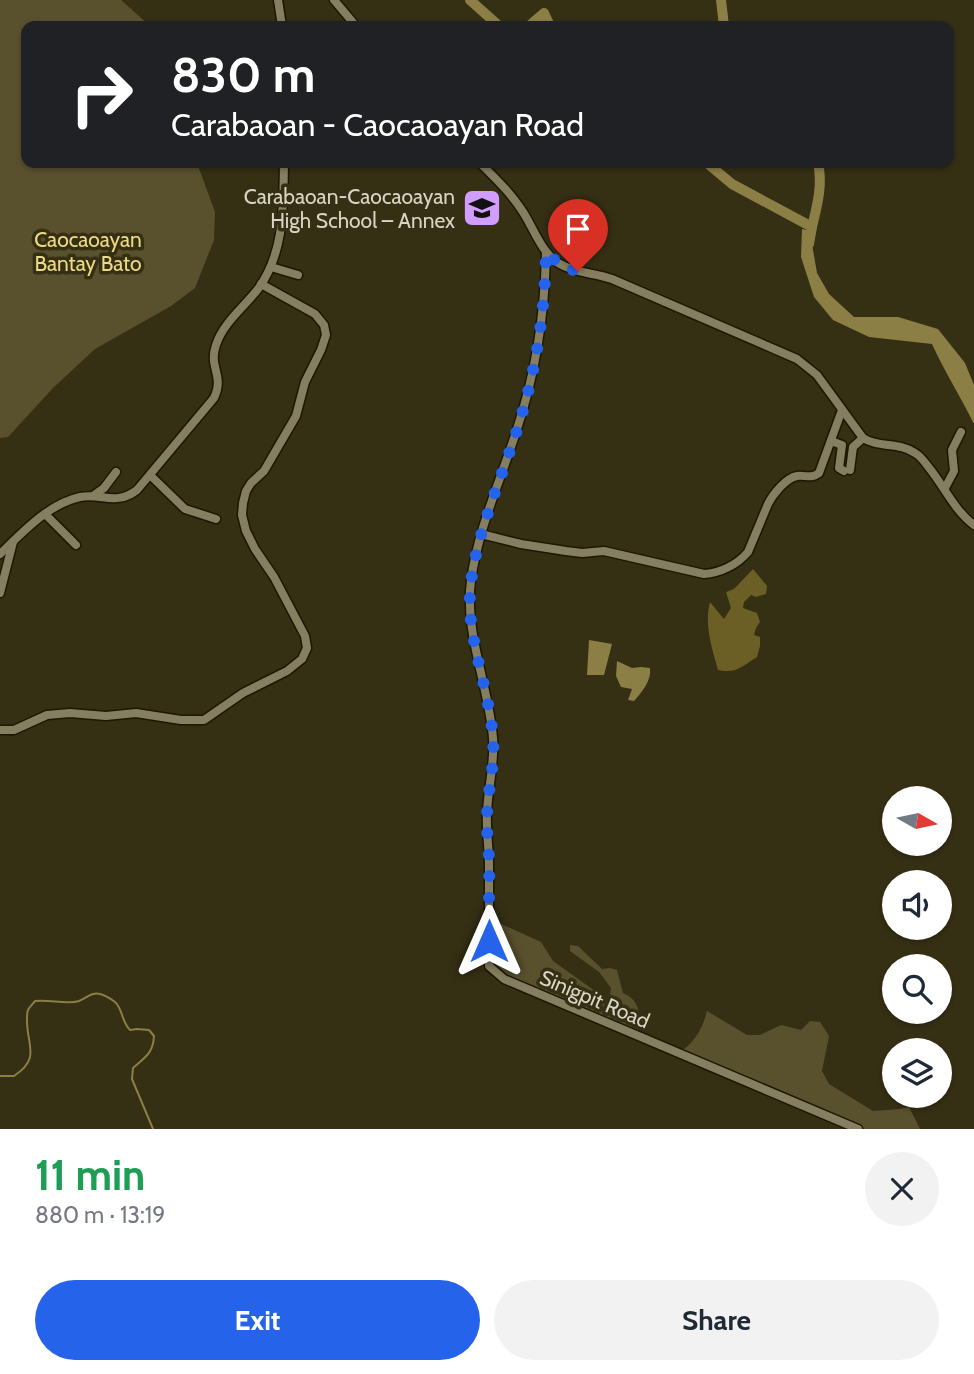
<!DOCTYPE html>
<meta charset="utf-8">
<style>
:root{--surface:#fff;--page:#f2f2f3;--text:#1f2937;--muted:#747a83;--accent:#2563eb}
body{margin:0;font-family:Cabin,sans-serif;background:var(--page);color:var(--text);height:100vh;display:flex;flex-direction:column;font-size:26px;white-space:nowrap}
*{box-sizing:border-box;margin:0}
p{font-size:23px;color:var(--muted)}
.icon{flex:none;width:38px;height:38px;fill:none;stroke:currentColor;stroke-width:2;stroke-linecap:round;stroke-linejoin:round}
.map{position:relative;height:1129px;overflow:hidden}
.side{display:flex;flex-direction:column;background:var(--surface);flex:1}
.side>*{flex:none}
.top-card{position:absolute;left:21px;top:21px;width:933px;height:147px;border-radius:14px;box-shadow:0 2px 5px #0004;background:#202124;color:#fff;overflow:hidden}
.needle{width:46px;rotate:99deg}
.buttons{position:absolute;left:882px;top:786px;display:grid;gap:14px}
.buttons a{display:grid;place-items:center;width:70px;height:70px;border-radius:50%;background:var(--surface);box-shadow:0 2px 5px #0004;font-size:35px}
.pin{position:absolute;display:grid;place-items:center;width:60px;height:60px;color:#fff;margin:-72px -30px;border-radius:50% 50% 50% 0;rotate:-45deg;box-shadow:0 0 7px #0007}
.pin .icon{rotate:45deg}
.me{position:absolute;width:77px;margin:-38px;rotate:0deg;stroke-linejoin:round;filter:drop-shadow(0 0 5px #0008)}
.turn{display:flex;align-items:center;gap:24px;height:147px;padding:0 35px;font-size:32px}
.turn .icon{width:91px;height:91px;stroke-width:2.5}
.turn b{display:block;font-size:49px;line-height:60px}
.round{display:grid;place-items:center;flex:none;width:74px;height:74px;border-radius:37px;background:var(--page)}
.headline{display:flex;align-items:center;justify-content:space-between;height:119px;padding:0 35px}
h1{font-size:42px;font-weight:700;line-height:52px;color:#1e9e55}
.primary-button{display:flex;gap:14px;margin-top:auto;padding:14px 35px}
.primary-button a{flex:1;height:80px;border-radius:42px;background:var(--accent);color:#fff;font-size:28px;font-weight:700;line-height:80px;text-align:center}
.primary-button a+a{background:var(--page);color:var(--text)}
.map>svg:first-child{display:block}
.green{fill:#59512e}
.forest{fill:#6b5f26}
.water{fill:#8b7f46}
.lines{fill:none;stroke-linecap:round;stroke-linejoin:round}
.stream{stroke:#8b7f46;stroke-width:2}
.river{stroke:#8b7f46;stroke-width:10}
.minor-casing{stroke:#1d1700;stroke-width:11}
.minor{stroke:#857e60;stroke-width:8}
.route{stroke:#2563eb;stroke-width:12;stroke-dasharray:0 21.6}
.labels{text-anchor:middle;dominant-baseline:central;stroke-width:7;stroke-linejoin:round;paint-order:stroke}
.poi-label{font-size:21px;fill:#d8d5c5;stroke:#352f14;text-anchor:end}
.park-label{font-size:21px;fill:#ecda85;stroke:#352f14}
.street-label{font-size:21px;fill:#d8d5c5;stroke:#352f14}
</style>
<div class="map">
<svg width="974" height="1129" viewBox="0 0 974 1129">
<rect width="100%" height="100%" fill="#352f14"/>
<g class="green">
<polygon points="0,0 121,0 150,26 26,26 26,163 197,163 215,212 214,240 195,288 171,306 95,349 53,388 8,437 0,438"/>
<path d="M 490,919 L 541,942 L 553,961 L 609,1001 L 611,988 L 599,972 L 570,951 L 570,945 L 578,946 L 602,969 L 610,968 L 617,970 L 623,993 C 642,1001 639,1016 639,1034 L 505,978 L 490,965 Z"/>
<path d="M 707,1011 L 747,1035 L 760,1035 L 781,1025 L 801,1030 L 810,1021 L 820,1022 L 829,1036 L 822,1071 L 829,1084 L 873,1111 L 900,1109 L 909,1107 L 920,1129 L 865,1129 L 678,1053 C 694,1044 703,1028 707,1011 Z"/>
</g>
<path class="forest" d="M 753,569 L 767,586 L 766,594 L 756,597 L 751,595 L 744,602 L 743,608 L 757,613 L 760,622 L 756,628 L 754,635 L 760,637 L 760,646 L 757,657 C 742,666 737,674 718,670 C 712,648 704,625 710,602 L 724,619 L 731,608 L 726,592 L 734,589 Z"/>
<g class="water">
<path d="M 802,229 L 816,232 L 812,244 L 817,273 L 829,294 L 854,317 L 898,317 L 938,329 L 965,363 L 974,385 L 974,424 C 961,397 944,371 932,344 L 869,337 L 833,320 L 814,297 L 801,257 Z"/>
<polygon points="589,640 612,644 604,675 587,675"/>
<path d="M 617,661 L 632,668 L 641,667 L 650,668 C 652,680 642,692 634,701 L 628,700 L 632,689 L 621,687 L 616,676 Z"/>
</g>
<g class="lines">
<path class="stream" d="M 0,1076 L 14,1076 C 41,1058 27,1046 27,1021 C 27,1019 27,1012 28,1010 C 30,1006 33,1004 35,1001 C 50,999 66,1005 79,1001 C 87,998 91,992 100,994 C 105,995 111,999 115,1002 C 123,1009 121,1021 130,1030 L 137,1029 L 149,1030 L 154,1036 C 153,1054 145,1057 133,1068 L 132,1079 L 153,1129"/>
<g class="river">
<polyline points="470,0 499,26"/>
<polyline points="721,0 724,26"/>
<polyline points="529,26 544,13 550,26"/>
<polyline points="707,163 732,184 812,227 809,244"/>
<path d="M 812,227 C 817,206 823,185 818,163"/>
</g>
<g class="minor-casing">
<g id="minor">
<polyline points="278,0 282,26"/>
<polyline points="334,0 356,26"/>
<path d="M 480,163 C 495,178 511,193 523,212 C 534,229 542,254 560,264 C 575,273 595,273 612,279 L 797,359 L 817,375 L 863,438 C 878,448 900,442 915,453 C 921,456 926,464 930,469 C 945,488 955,511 974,525"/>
<path d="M 546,252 C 545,312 536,372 517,429 C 501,480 478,528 471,581 C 464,632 489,687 493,738 C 495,763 488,788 487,812 C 486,830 489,848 489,865 C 489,899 489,932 489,966 L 504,979 L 858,1129"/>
<polyline points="271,267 298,275"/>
<polyline points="831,441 842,445 839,468 844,471"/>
<polyline points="850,470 853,447 863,438"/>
<polyline points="150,475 185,509 216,519"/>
<polyline points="945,488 954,471 952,450 961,432"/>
<polyline points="93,496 104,488 116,472"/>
<polyline points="45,514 76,545"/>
<path d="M 481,534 L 521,544 L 566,551 L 582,553 L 604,551 L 704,574 C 720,573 737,565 748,552 L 768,504 C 773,494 786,478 797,476 C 806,475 811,479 819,473 L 842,410"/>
<path d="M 0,554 C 22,533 48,504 80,497 C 102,493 116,506 137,490 L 214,398 C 225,375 208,368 216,345 C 223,323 244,307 258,289 C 285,252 283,206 284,163"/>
<polyline points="0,593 13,542"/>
<polyline points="0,730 14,730 47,715 70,713 106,716 136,713 181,720 204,720 243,693 287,671 302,659 307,648 305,636 274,577 255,549 246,531 242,515 243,503 246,491 251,483 264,471 296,416 305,382 321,350 326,335 324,325 315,314 261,284"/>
</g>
</g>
<use href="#minor" class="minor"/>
</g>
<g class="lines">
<path class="route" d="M 489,941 C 488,915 490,888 489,862 C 489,846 486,830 487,814 C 488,789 495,764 493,740 C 490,687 464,635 471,582 C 478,529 501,480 517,430 C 536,372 545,312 546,252 C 556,262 564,268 578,271"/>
</g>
<defs>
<g id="school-square" transform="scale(2.0125)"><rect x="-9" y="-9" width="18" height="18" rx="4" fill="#d19dfe" stroke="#352f14"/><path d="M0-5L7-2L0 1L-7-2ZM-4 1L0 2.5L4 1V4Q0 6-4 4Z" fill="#111"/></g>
</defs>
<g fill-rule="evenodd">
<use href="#school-square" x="482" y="208"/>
</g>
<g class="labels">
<g class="poi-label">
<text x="455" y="196">Carabaoan-Caocaoayan<tspan x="455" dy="24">High School – Annex</tspan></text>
</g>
<g class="park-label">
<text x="88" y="239">Caocaoayan<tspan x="88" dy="24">Bantay Bato</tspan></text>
</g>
<g class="street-label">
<text transform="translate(595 999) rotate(23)">Sinigpit Road</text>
</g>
</g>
</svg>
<div class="buttons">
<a><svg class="needle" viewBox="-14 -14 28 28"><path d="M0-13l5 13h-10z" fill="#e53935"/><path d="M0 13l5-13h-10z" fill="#747a83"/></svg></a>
<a><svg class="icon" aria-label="sound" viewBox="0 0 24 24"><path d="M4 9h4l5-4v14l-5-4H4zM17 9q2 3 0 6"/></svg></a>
<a><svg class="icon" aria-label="search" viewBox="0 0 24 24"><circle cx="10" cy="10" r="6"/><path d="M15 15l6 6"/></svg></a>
<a><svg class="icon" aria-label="layers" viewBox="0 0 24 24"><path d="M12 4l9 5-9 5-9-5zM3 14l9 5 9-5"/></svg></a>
</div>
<div class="pin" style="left:578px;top:271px;background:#d93025"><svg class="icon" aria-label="arrive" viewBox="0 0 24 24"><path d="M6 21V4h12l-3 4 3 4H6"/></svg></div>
<svg class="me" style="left:489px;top:941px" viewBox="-20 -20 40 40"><path d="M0-17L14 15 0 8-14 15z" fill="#2563eb" stroke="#fff" stroke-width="4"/></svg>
<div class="top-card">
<div class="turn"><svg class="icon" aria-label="right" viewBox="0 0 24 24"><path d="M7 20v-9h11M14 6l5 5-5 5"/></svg><div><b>830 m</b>Carabaoan - Caocaoayan Road</div></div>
</div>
</div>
<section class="side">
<div class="headline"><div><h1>11 min</h1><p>880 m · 13:19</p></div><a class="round"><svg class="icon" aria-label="close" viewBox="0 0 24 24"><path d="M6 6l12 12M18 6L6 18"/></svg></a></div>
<div class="primary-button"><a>Exit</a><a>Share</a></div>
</section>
